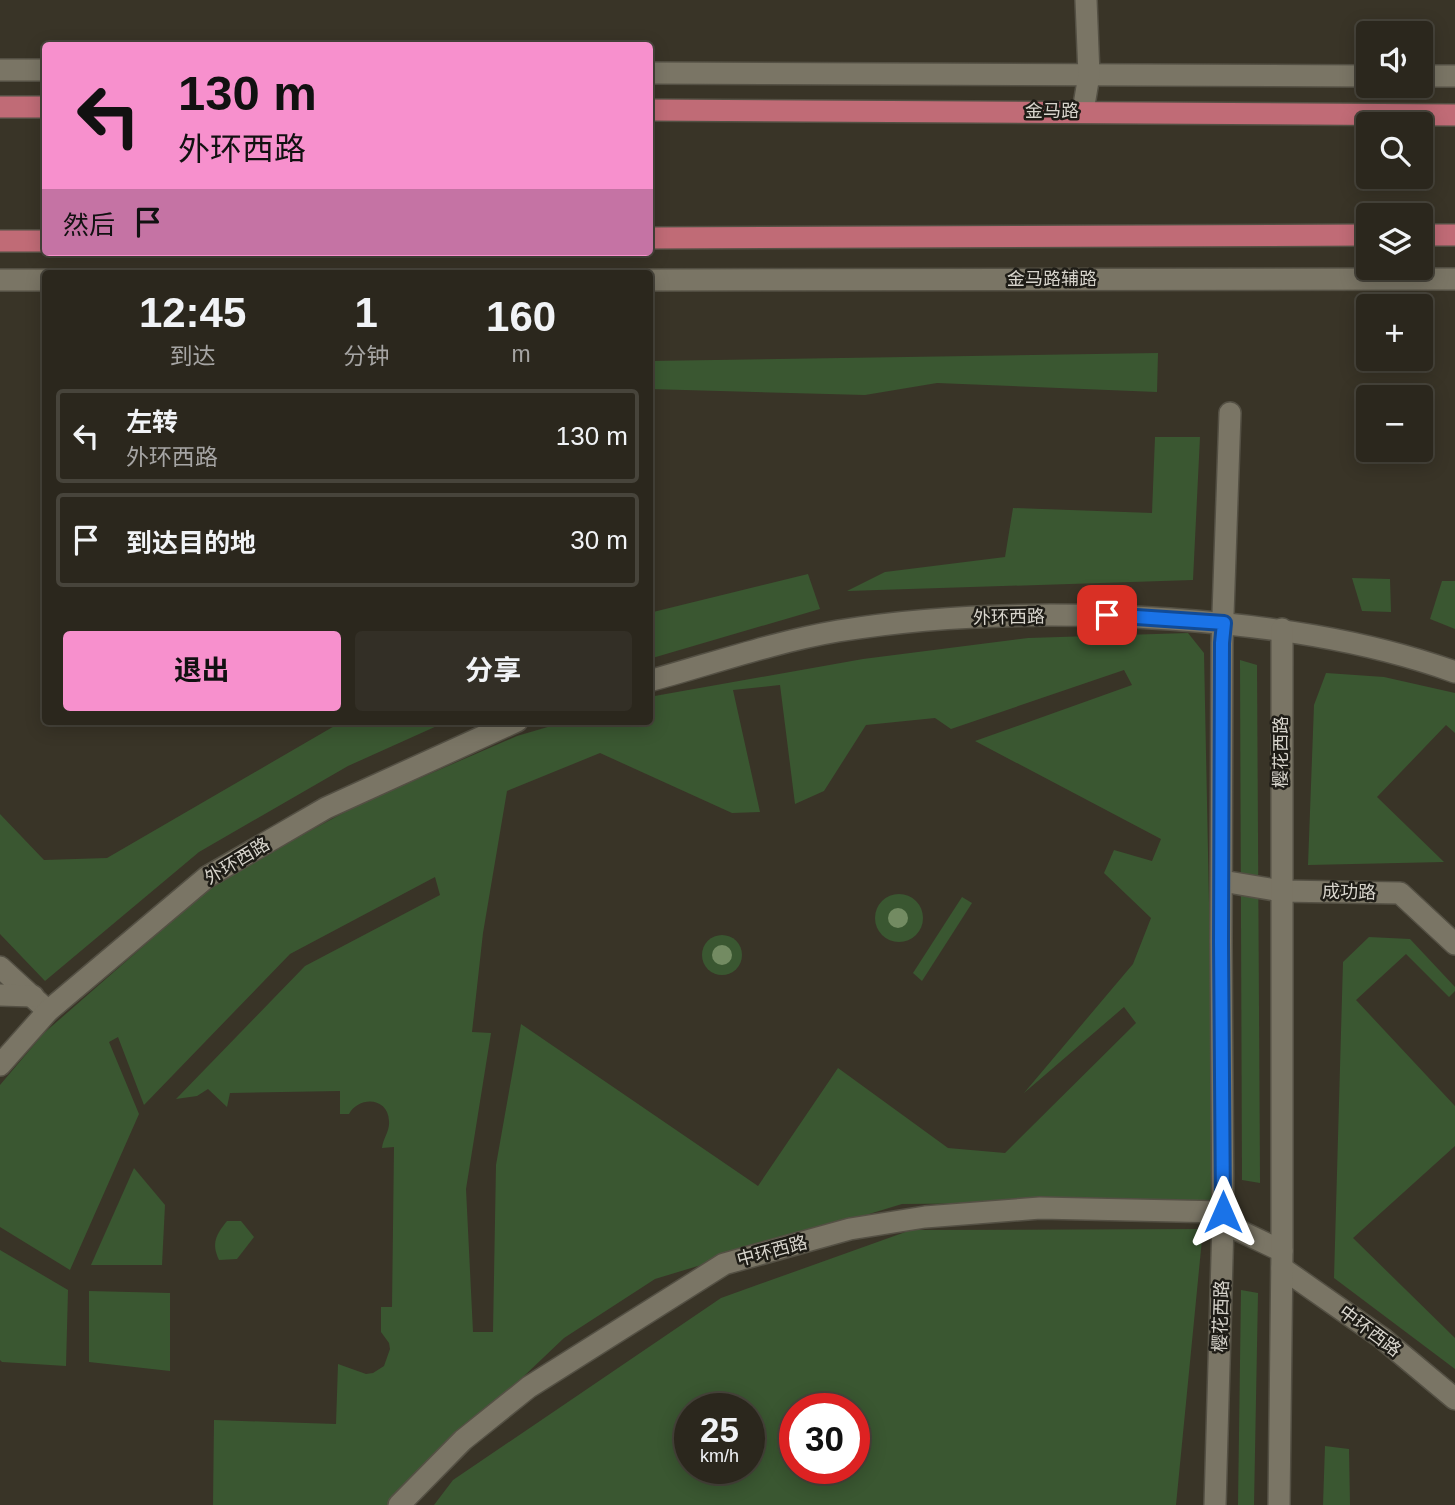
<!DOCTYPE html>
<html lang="zh">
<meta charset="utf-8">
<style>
:root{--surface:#2b271d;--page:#332f26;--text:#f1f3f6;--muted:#a6a5a4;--line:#47443b;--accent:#f790cd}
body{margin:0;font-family:Helvetica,"Noto Sans SC",sans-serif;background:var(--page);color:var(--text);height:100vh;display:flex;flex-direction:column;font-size:26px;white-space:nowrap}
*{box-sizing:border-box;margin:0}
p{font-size:23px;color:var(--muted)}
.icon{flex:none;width:38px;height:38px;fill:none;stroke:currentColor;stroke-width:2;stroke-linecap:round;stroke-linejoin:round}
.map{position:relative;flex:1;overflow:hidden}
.drawer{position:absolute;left:42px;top:270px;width:611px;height:455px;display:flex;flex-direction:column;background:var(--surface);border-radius:7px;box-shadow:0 4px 18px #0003,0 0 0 2px var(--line)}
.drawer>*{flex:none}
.top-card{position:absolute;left:42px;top:42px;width:611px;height:214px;border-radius:7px;box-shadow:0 4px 18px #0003,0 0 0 2px var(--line);background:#f790cd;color:#111;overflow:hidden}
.tools{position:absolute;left:1356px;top:21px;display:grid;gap:14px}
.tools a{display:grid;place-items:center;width:77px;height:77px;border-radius:7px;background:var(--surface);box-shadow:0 4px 18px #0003,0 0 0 2px var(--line);font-size:35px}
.speed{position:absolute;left:674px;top:1393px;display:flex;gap:14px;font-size:35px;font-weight:700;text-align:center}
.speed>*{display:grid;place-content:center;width:91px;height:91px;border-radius:50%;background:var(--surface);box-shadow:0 4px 18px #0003,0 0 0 2px var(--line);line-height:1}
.speed small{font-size:18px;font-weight:400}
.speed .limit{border:10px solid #d22;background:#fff;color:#111}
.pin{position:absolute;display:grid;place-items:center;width:60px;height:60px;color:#fff;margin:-30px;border-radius:14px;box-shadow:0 4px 10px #0006}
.me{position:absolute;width:77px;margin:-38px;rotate:0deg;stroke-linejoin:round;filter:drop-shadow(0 0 5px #0008)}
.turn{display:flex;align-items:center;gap:24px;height:147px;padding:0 21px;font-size:32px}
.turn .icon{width:91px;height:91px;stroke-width:2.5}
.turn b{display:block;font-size:49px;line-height:60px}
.then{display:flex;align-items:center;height:66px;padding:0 21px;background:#0003;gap:14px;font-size:26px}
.eta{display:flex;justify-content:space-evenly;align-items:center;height:119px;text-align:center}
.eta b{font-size:42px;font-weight:700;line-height:49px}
.button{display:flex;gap:14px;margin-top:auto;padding:14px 21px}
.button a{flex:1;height:80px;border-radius:7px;background:var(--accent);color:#111;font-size:28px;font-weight:700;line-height:80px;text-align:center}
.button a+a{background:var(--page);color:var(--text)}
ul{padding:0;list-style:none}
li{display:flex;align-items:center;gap:21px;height:94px;margin:0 14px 10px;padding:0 7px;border:4px solid var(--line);border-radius:7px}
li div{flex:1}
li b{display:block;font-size:26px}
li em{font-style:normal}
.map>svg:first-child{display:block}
.green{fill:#3a5731;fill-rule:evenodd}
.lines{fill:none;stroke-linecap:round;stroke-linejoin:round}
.minor-casing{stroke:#545044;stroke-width:24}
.major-casing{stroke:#545044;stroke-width:24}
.minor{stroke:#7a7565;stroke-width:21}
.major{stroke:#c06b76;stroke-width:21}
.tree{fill:#738b62}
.route-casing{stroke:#114b97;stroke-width:18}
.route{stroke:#1a73e8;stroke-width:12}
.labels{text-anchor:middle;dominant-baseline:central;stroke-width:5;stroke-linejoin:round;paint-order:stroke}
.street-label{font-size:18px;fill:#d8d5cd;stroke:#1e1c16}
</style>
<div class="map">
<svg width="1455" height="1505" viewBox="0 0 1455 1505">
<rect width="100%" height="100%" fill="#393427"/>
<g class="green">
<polygon points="1158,353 1157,392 937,383 865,395 649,389 649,361"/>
<polygon points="1155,437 1200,437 1193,580 847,591 885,572 1005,557 1013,508 1152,513"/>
<polygon points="808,574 820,609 649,659 649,613"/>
<polygon points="1352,578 1390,579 1391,612 1362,611"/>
<polygon points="1442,581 1455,581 1455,629 1430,619"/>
<path d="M 1188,633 L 1204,653 L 1215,1201 L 902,1204 L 655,1279 L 564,1338 L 388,1505 L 213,1505 L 214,1420 L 336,1424 L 338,1364 L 366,1374 L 373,1373 L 384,1366 L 390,1349 L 389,1343 L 381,1332 L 381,1307 L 392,1307 L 394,1147 L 382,1148 C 383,1138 390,1131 389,1121 C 388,1097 359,1096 349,1114 L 340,1114 L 340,1091 L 230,1093 L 227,1107 L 208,1089 L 197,1096 L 176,1099 L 305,966 L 440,895 L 435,877 L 290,954 L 144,1105 L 118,1037 L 109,1042 L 139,1114 L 70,1270 L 0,1227 L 0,1085 L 44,1033 L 219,880 L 358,805 L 517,736 L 568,721 L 649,721 L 649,697 L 863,659 L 1028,638 ZM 1124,670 L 1132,685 L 975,741 L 1161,839 L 1152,861 L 1114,850 L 1104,873 L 1151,918 L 1133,964 L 1024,1093 L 1124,1007 L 1136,1023 L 1005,1153 L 948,1148 L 838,1068 L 758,1186 L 521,1024 L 496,1165 L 493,1332 L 473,1332 L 466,1189 L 491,1033 L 472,1032 L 483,933 L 507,791 L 600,753 L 732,813 L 760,812 L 733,690 L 780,685 L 795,804 L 824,791 L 866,725 L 935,718 L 951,729 Z"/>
<polygon points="1240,660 1257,665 1260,1183 1242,1180"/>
<polygon points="1326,673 1384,677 1455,693 1455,733 1446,725 1377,797 1444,862 1308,865 1314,705"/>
<polygon points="343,721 448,721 348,766 199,852 45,981 0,934 0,814 44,860 107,858"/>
<circle cx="899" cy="918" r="24"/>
<polygon points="962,897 972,903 922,981 913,973"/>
<circle cx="722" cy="955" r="20"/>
<polygon points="1369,937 1410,939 1455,987 1455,991 1449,997 1406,954 1356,1000 1455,1106 1455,1146 1353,1238 1455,1338 1455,1369 1334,1278 1343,962"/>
<polygon points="134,1168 165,1205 162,1265 91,1265"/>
<path d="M 227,1221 L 241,1221 L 254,1237 L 237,1259 L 219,1260 C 211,1243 216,1235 227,1221 Z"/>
<path d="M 1203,1229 L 1176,1505 L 434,1505 L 453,1480 L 721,1298 L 911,1230 ZM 690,1409 L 749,1409 L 749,1468 L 690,1468 ZM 794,1409 L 854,1409 L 854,1468 L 794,1468 Z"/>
<polygon points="0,1250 68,1290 66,1366 2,1362 0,1360"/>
<polygon points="1241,1290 1258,1293 1254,1505 1238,1505"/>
<polygon points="89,1291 170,1293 170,1371 89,1362"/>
<polygon points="1325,1446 1349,1449 1350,1505 1323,1505"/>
</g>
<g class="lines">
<g class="minor-casing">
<g id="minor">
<polyline points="0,70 46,70"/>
<polyline points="649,73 1368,76"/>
<polyline points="1421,76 1455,76"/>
<polyline points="1083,111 1089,75 1086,0"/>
<polyline points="0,280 46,280"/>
<polyline points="649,280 1455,279"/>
<path d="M 649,681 C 711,664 774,642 838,631 C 948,613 1060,612 1170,619 C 1267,626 1363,639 1455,672"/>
<polyline points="1222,881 1281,891 1400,893 1455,944"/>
<polyline points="0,967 48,1011"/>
<polyline points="0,995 33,996"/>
<polyline points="0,1065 48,1011 207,877 326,808 517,721"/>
<polyline points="1223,1223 1282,1251"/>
<polyline points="1282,1268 1382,1338 1455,1399"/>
<polyline points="399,1505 463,1440 529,1387 724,1264 850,1229 925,1217 1040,1208 1223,1212"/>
<polyline points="1215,1505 1223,1223 1221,942 1222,643 1230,413"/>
<polyline points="1279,1505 1282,1251 1282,629"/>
</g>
</g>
<g class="major-casing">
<g id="major">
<polyline points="0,107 46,107"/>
<polyline points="649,110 1455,115"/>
<polyline points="1421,235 1455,235"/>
<polyline points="649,238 1368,235"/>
<polyline points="0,241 46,241"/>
</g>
</g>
<use href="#minor" class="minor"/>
<use href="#major" class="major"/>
</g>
<g class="tree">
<circle cx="898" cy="918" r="10"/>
<circle cx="722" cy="955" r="10"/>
</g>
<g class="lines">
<g class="route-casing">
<polyline id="route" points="1107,615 1224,623 1222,643 1221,942 1223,1212"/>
</g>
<use href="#route" class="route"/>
</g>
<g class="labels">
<g class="street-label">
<text x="1052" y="111">金马路</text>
<text x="1052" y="279">金马路辅路</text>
<text transform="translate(1009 617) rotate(-1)">外环西路</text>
<text transform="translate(1281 752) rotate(-90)">樱花西路</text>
<text transform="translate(237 861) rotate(-31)">外环西路</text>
<text transform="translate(1349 892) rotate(1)">成功路</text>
<text transform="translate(772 1251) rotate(-15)">中环西路</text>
<text transform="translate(1221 1316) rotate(-88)">樱花西路</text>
<text transform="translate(1370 1331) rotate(37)">中环西路</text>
</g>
</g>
</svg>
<div class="tools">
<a><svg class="icon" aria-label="sound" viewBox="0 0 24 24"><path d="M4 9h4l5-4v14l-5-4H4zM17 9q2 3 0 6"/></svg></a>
<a><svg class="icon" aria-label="search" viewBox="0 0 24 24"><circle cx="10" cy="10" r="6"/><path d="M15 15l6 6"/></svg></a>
<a><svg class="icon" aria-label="layers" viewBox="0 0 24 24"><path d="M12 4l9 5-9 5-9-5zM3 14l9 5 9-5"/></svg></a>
<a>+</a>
<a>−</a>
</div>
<div class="speed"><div>25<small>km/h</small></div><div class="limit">30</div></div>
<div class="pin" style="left:1107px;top:615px;background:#d93025"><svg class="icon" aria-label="arrive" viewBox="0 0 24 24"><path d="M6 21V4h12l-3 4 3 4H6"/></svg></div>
<svg class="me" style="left:1223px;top:1212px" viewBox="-20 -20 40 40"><path d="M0-17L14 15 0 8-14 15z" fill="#1a73e8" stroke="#fff" stroke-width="4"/></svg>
<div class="top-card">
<div class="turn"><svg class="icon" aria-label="left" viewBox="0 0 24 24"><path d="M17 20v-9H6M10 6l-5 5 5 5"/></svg><div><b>130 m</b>外环西路</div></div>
<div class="then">然后<svg class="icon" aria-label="arrive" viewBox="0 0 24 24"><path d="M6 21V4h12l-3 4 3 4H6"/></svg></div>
</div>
<section class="drawer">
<div class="eta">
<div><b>12:45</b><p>到达</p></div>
<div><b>1</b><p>分钟</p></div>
<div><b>160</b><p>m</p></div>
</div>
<ul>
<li><svg class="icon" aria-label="left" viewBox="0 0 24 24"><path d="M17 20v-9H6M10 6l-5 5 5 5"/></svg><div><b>左转</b><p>外环西路</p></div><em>130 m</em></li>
<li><svg class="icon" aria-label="arrive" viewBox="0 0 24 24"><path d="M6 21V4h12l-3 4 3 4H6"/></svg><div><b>到达目的地</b></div><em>30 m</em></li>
</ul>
<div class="button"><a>退出</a><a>分享</a></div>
</section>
</div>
